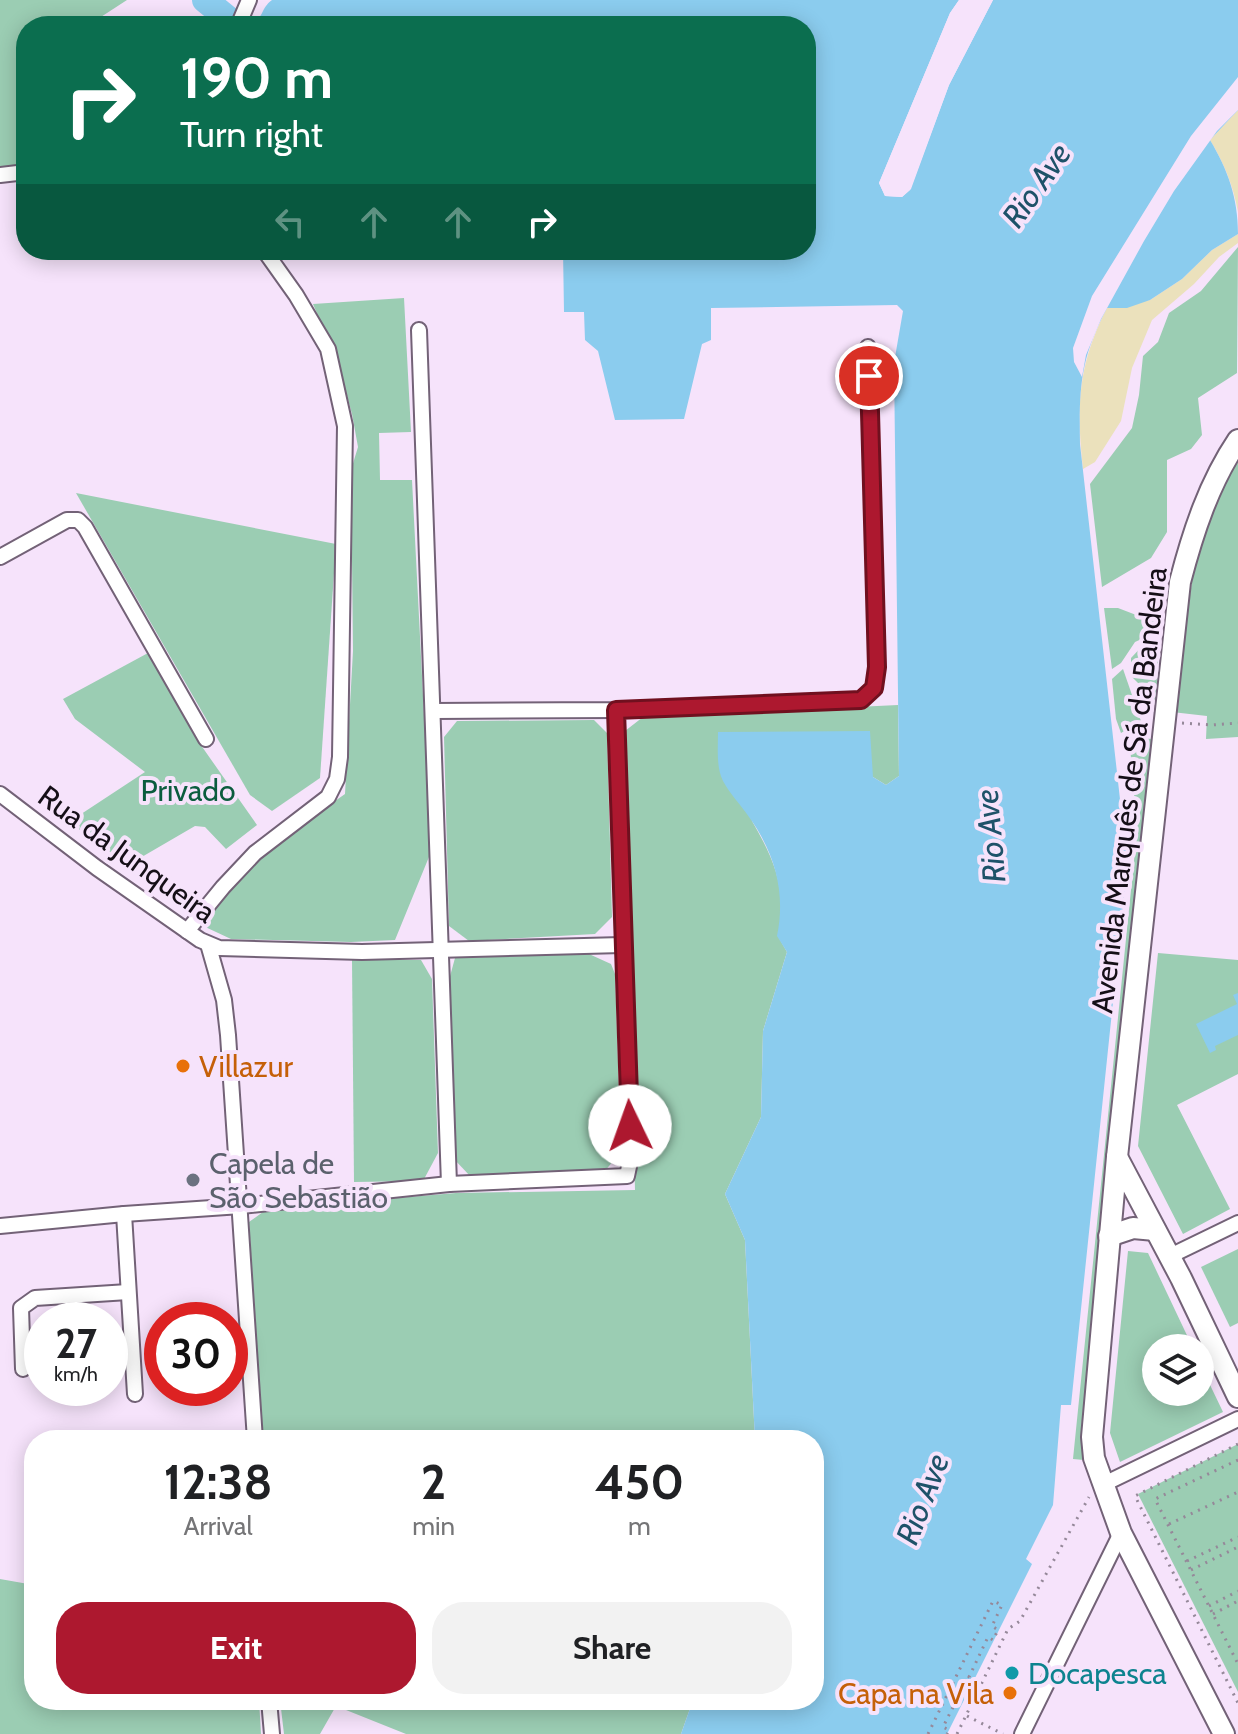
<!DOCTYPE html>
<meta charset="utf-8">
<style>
:root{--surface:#fff;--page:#f2f2f2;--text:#202124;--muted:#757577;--accent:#ad182f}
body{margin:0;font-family:Cabin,sans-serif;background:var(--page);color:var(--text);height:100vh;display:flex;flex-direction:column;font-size:30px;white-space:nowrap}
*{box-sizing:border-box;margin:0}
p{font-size:26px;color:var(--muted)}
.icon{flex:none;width:44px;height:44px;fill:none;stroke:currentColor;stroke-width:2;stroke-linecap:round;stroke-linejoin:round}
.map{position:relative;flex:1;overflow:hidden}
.details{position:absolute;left:24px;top:1430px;width:800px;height:280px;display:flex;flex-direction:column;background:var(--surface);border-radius:32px;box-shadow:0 4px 20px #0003}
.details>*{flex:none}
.hud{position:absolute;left:16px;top:16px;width:800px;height:244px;border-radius:32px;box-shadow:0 4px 20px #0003;background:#0b6e4f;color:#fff;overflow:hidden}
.fabs{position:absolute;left:1142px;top:1334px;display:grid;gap:16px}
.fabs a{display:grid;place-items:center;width:72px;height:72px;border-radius:50%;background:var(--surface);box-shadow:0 4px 20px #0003;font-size:40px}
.speed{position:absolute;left:24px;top:1302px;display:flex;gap:16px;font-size:40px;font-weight:700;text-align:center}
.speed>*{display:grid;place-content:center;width:104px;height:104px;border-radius:50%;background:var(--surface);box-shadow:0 4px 20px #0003;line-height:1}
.speed small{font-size:20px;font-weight:400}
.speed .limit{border:12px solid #d22;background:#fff;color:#111}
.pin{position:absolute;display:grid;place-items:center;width:68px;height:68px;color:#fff;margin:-34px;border:4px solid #fff;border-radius:50%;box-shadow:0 2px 8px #0007}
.me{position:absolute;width:88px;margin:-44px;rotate:357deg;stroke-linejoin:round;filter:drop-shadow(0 0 6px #0008)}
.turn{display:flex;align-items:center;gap:28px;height:168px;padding:0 32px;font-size:36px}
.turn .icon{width:104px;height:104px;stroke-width:2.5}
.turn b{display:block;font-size:56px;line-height:68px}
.lanes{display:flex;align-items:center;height:76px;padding:0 32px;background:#0003;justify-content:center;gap:40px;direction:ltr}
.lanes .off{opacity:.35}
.eta{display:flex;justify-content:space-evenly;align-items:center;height:136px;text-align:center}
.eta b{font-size:48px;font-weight:700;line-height:56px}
.button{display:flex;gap:16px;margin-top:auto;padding:16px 32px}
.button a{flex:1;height:92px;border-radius:32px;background:var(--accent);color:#fff;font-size:32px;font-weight:700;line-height:92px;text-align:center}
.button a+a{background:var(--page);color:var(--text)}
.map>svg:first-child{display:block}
.green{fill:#9bcdb3}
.sand{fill:#ebe1bc}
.water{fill:#8bccee}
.pier{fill:#f6e3fb}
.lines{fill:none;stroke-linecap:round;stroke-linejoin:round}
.river{stroke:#8bccee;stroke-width:26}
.street-casing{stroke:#736277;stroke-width:18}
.secondary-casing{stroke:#736277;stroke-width:24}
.path{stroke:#958899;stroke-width:3;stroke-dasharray:2 6;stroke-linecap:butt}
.street{stroke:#fff;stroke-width:14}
.secondary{stroke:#fff;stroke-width:20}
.route-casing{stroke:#70101f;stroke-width:20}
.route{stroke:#ad182f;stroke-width:14}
.food-dot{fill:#e8710a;stroke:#f6e3fb;stroke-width:3}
.worship-dot{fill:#6b7280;stroke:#f6e3fb;stroke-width:3}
.culture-dot{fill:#0f9aa8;stroke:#f6e3fb;stroke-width:3}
.labels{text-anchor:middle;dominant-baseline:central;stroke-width:8;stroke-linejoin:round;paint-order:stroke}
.park-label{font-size:30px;fill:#0b5c3e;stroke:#f6e3fb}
.street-label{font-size:30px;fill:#150f17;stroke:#f6e3fb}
.food-label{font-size:30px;fill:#c56008;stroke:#f6e3fb;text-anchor:start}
.worship-label{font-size:30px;fill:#5b616d;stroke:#f6e3fb;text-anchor:start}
.culture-label{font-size:30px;fill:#0d838f;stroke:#f6e3fb;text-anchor:start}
.water-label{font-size:32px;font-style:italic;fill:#1e5269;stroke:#f6e3fb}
</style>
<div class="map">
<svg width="1238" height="1734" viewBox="0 0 1238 1734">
<rect width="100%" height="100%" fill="#f6e3fb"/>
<g class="green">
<polygon points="0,0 127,0 87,26 26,26 26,164 0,167"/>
<polygon points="1238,247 1237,373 1198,398 1202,435 1191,449 1167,460 1167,532 1151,558 1102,587 1090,484 1132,428 1139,395 1143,356 1158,342 1169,313 1201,291"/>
<polygon points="404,298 411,432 379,433 380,480 412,480 431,852 395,940 351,942 231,939 201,925 240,876 281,839 345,794 353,651 351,470 358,447 352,414 338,363 313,304"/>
<polygon points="1238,460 1238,737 1206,739 1207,716 1172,712 1198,543 1219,490"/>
<polygon points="76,493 336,544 320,778 272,811 250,795"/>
<polygon points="1104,608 1118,608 1157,623 1157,632 1135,642 1121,663 1112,669"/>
<polygon points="1159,639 1156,701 1131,676 1131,658 1146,642"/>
<polygon points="148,653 198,741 257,825 226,849 205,827 195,826 128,865 69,822 145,772 75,719 63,699"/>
<polygon points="1123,669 1141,721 1121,733 1116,719 1112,679"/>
<path d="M 898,705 L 899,776 L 886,785 L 873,777 L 752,821 C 775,861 787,889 778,936 L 787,952 L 763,1031 L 761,1117 L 725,1194 L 745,1240 L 755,1440 L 263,1440 L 249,1222 L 267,1209 L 456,1193 L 635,1190 L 625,731 L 643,717 Z"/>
<polygon points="594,720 607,733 612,917 595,934 469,941 449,926 444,737 457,721"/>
<polygon points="1137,738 1153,739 1081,1430 1084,1460 1073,1459 1137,831 1130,746"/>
<polygon points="1158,953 1238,960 1238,1074 1177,1105 1230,1209 1183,1234 1138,1146"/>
<polygon points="589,954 611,964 615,974 621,1151 605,1171 470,1176 454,1159 449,980 455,958"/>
<polygon points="352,960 421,960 432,979 438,1153 423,1181 354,1182"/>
<polygon points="1238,1249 1238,1323 1230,1327 1201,1267"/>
<polygon points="1128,1251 1148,1253 1193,1348 1156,1348 1156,1392 1200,1392 1200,1364 1223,1412 1120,1462 1110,1433"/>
<polygon points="1238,1444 1238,1692 1138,1494"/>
<polygon points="0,1579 34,1585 34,1700 259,1700 261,1734 0,1734"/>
<polygon points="280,1700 693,1700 681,1734 406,1734 336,1706 320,1734 284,1734"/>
</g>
<g class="sand">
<path d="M 1238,110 L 1238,212 C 1233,185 1224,163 1210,140 Z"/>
<path d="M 1238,234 L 1238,243 L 1219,257 L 1194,284 L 1152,320 L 1132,368 L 1121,421 L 1095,462 L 1083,469 C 1076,407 1078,364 1107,308 L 1150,300 L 1182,279 L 1212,250 Z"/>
</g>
<g class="water">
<path d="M 272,0 L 959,0 L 950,13 L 879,183 L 885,196 L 902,197 L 911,189 L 949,85 L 993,0 L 1238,0 L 1238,110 L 1210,140 C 1228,170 1238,198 1238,234 L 1212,250 L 1182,279 L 1150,300 L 1127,308 L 1107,308 C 1080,358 1079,389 1080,444 L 1122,817 L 1131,829 L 1071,1405 L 1061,1405 L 1053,1505 L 1026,1559 L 1032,1564 L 947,1734 L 681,1734 L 693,1700 L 814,1700 L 814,1440 L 755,1440 L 745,1240 L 725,1194 L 761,1117 L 763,1031 L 787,952 L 777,936 C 786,893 775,853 749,817 C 741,805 730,794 723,781 C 716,767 718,748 718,732 L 870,731 L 873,777 L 886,785 L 899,776 L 894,363 L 903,311 L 897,305 L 711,308 L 711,340 L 702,344 L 684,419 L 615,420 L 598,351 L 585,340 L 584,312 L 564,312 L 563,250 L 806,250 L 806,26 L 241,26 L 244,21 C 266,23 258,10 272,0 Z"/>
<polygon points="1238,993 1238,1035 1215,1046 1216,1050 1210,1053 1196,1024 1237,1004 1233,995"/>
</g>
<g class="pier">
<polygon points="959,0 963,0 954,15 883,183 888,192 901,193 907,187 945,83 988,0 993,0 949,85 910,190 902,197 885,196 879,183 950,13"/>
<polygon points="1238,77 1238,110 1217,131 1174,191 1144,241 1101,319 1086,355 1082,377 1074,362 1073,348 1092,296 1191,136"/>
</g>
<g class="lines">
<polyline class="river" points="205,0 237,26"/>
<g class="street-casing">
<g id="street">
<polyline points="238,26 249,0"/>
<polyline points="0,175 26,172"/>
<polyline points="419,330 449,1184"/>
<polyline points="0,557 67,520 78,520 85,527 206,739"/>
<polyline points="434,711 616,710 861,700 874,688 877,667 868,347"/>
<polyline points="0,794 97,868 200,940 219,948 362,952 622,945"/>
<polyline points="187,931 223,887 255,853 328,797 337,779 340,757 345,426 328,349 296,295 264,250"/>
<polyline points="208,944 224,1000 228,1035 255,1440"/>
<polyline points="124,1214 135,1394"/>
<polyline points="0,1226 124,1214 241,1206 449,1184 627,1176 631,1157 616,710"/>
<polyline points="1170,1256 1238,1223"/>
<polyline points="23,1369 21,1308 35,1298 128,1292"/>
<polyline points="1104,1484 1238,1419"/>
<polyline points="269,1700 272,1734"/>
<polyline points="1022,1734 1121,1533"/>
</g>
</g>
<g class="secondary-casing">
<g id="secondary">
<polyline points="1117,1157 1181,1278 1238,1397"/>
<polyline points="1109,1236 1133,1228 1155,1230"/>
<path d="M 1224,1734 L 1121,1533 L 1094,1458 L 1092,1437 L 1117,1157 L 1180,582 C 1193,532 1209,483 1238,440"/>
</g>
</g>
<g class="path">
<polyline points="1182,723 1212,725 1238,723"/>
<polyline points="1238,1444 1135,1496 1238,1703"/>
<polyline points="1238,1460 1155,1499 1238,1664"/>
<polyline points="1169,1524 1238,1492"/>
<polyline points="1187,1561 1238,1537"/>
<polyline points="1191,1570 1238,1547"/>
<polyline points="1209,1606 1238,1591"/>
<polyline points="1213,1614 1238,1601"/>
<polyline points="967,1716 1003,1734"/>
<polyline points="928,1734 993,1601 1002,1605 992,1626 998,1630 993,1640 988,1637 969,1677 974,1679 968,1690 963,1687 943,1727 949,1730 947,1734"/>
<polyline points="957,1734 1008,1629 1020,1621 1089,1497"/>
</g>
<use href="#street" class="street"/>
<use href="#secondary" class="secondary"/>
</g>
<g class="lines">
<g class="route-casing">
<polyline id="route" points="630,1126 616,710 861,700 874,688 877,667 869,376"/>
</g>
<use href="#route" class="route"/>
</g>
<g class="food-dot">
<circle cx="183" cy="1066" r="8"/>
<circle cx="1010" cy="1693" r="8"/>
</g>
<circle class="worship-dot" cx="193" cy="1180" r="8"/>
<circle class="culture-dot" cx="1012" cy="1673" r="8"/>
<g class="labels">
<g class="park-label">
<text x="188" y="790">Privado</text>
</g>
<g class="street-label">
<text transform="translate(1129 790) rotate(-83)">Avenida Marquês de Sá da Bandeira</text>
<text transform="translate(127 854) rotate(36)">Rua da Junqueira</text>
</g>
<g class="food-label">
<text x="199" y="1066">Villazur</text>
<text x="994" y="1693" text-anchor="end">Capa na Vila</text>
</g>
<g class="worship-label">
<text x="209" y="1163">Capela de<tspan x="209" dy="34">São Sebastião</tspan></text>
</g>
<g class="culture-label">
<text x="1028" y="1673">Docapesca</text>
</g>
<g class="water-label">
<text transform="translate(1036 185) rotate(-55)">Rio Ave</text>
<text transform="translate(990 836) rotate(-95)">Rio Ave</text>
<text transform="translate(922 1499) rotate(-69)">Rio Ave</text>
</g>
</g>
</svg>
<div class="fabs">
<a><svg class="icon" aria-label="layers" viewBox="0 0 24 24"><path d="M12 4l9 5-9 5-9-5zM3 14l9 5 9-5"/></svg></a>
</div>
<div class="speed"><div>27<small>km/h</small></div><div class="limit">30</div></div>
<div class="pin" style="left:869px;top:376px;background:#d93025"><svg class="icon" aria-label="arrive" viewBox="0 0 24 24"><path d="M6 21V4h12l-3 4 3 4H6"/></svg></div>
<svg class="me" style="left:630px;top:1126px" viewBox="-20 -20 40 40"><circle r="19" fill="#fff"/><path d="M0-13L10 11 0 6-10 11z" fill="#ad182f"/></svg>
<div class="hud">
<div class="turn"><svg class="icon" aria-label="right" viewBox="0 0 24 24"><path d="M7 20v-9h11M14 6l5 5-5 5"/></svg><div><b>190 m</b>Turn right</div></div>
<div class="lanes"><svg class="icon off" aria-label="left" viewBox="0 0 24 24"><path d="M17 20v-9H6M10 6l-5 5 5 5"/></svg><svg class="icon off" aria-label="ahead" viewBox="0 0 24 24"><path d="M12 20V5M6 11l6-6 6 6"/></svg><svg class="icon off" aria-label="ahead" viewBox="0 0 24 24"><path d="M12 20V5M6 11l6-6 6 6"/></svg><svg class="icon" aria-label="right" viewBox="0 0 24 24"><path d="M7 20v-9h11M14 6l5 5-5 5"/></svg></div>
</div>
<section class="details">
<div class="eta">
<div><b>12:38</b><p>Arrival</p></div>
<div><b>2</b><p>min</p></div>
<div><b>450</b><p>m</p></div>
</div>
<div class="button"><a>Exit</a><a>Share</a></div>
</section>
</div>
